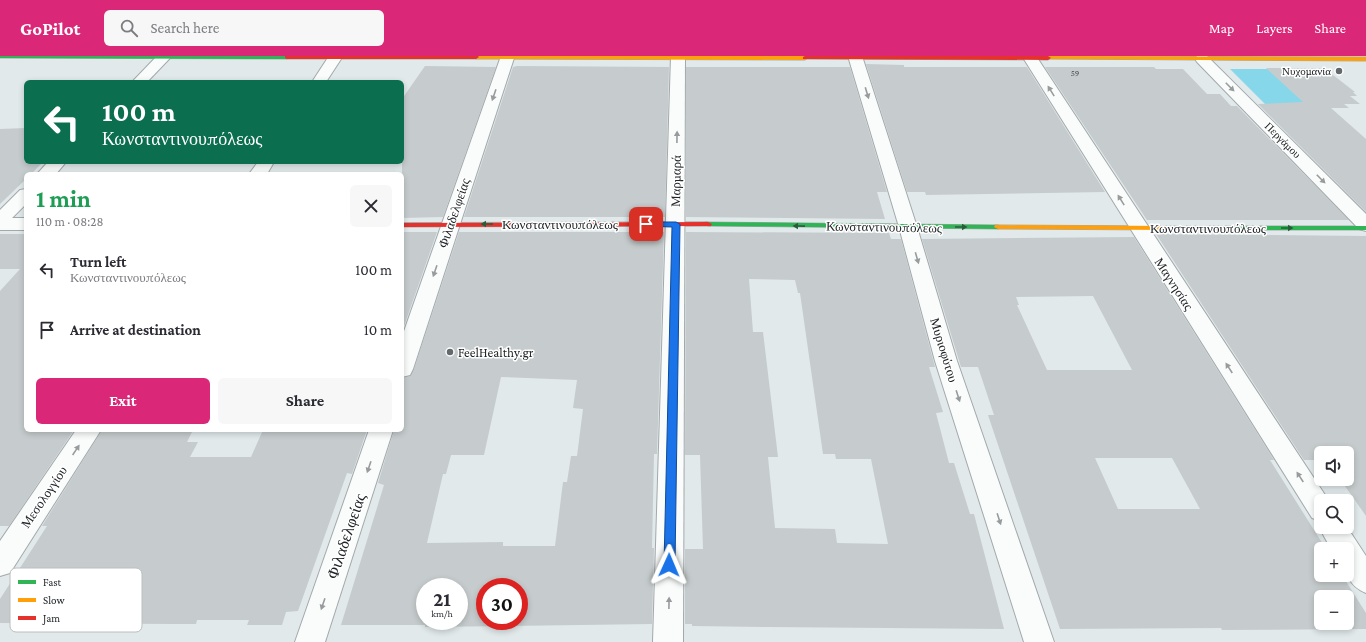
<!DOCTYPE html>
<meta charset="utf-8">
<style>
:root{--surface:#fff;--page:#f7f7f7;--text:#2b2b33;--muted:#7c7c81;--accent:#db2777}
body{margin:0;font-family:"Crimson Pro",serif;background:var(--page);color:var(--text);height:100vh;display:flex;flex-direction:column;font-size:15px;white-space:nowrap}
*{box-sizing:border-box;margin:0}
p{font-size:13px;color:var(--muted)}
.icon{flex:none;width:22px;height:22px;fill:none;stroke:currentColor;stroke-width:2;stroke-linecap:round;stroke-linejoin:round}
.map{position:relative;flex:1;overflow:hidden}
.drawer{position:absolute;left:24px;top:116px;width:380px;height:260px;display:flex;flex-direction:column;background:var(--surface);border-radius:6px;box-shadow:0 2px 6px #0003}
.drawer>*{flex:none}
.top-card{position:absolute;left:24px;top:24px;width:380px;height:84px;border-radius:6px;box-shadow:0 2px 6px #0003;background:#0b6e4f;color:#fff;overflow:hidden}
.controls{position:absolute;left:1314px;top:390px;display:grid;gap:8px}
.controls a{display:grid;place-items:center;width:40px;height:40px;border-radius:6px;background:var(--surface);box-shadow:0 2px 6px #0003;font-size:20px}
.speed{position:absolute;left:416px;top:522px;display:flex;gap:8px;font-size:20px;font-weight:700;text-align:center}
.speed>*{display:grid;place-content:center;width:52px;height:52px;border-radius:50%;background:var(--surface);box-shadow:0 2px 6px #0003;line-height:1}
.speed small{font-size:10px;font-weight:400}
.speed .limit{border:6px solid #d22;background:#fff;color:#111}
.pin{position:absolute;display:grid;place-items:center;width:34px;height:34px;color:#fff;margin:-17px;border-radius:8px;box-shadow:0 2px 6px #0006}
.me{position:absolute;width:44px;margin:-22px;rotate:1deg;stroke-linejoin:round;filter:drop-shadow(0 0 3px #0008)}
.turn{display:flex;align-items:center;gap:14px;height:84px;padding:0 12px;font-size:18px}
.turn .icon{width:52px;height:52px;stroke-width:2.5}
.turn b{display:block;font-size:28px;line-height:34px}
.round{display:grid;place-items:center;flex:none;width:42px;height:42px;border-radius:6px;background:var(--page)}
.overview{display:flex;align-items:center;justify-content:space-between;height:68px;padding:0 12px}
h1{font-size:24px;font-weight:700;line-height:30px;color:#1e9e55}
.cta{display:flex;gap:8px;margin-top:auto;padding:8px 12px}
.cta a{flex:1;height:46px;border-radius:6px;background:var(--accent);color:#fff;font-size:16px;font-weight:700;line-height:46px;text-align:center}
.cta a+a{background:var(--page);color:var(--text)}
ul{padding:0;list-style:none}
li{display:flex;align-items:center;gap:12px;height:60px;padding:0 12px}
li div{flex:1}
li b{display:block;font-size:15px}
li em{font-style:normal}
header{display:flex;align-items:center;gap:24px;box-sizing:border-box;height:56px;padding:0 20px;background:var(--accent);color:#fff}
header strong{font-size:19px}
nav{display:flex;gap:22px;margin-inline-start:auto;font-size:14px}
.search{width:280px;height:36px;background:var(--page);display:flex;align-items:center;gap:10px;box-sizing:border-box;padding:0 14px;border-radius:6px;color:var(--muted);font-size:15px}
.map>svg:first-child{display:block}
.green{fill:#86d7e9}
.building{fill:#c6cccd;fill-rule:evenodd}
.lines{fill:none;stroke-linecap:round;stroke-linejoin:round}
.street-casing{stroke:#a3a9ab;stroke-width:2}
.fast-casing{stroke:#a3a9ab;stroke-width:1}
.slow-casing{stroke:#a3a9ab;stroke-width:1}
.jam-casing{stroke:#a3a9ab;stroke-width:1}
.street{fill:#fafcfc;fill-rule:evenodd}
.fast{fill:#30b455;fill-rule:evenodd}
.slow{fill:#ff9f0a;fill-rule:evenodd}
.jam{fill:#e5322d;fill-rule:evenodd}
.oneway{fill:#989b9c}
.oneway2{fill:#265e39}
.route{fill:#1a73e8;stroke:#114b97}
.poi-dot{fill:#646a6c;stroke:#fff;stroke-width:1.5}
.labels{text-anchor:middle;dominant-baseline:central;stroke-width:3;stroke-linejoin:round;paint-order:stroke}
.far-number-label{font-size:9px;fill:#4a4f50}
.far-poi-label{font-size:11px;fill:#202527;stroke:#fff;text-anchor:end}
.far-street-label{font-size:11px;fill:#202527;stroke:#fff}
.street-label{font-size:13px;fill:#202527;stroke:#fff}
.poi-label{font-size:13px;fill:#202527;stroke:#fff;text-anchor:start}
.near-street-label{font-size:16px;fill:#202527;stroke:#fff}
.key{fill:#fff;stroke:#bcbebe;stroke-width:1}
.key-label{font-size:11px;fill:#202527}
</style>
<header>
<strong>GoPilot</strong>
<div class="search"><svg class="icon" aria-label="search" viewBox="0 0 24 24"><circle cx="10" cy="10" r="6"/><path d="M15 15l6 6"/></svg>Search here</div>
<nav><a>Map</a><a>Layers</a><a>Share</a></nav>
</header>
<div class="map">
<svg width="1366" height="586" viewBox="0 0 1366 586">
<rect width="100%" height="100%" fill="#e1e9eb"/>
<polygon class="green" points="1230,13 1268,13 1306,48 1265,48"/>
<g class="building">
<polygon points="866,8 904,9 904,11 1027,11 1105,136 926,139 925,136 907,136"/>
<polygon points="425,10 496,11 443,161 402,162 402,43"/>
<polygon points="517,10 669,11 665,161 464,161 513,11"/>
<polygon points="686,11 850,11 887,136 877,136 885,163 686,161"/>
<polygon points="1045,11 1154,11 1156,13 1183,13 1207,38 1220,38 1231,50 1237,50 1349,164 1147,164"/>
<polygon points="1266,12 1324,12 1355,36 1353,36 1357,40 1350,40 1360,48 1344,48 1349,52 1331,52 1366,83 1366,156 1258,48 1303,46"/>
<polygon points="26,72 26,106 43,106 31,118 26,118 26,123 0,148 0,73"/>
<polygon points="402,176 437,176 402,276"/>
<path d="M 459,176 L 664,176 L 657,398 L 654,398 L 652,492 L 654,492 L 652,568 L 425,571 L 425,569 L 341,569 L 384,429 L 378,427 L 394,374 L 402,374 L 402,322 L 410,320 L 414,313 ZM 501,321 L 577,324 L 573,352 L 583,353 L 577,400 L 571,400 L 567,426 L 563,426 L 555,490 L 503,490 L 503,486 L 427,487 L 443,418 L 446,418 L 451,399 L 484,399 ZM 425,531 L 459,531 L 459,565 L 425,565 ZM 485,531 L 519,531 L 519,565 L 485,565 Z"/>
<path d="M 686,176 L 889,177 L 891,183 L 901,183 L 935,311 L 929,311 L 943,356 L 936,357 L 949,407 L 954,407 L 970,458 L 974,458 L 1004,573 L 769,571 L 692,570 L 692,568 L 685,568 L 685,493 L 703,493 L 700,399 L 685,399 ZM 749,223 L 795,224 L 798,237 L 800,237 L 823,398 L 835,398 L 836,403 L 871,403 L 888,488 L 837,487 L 835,473 L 775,472 L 768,401 L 778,401 L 763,276 L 753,276 Z"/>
<polygon points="0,178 26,178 26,374 74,374 9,470 0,470 0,235 20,213 0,213"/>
<polygon points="1156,178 1366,180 1366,460 1340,423 1347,423 1347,397 1321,397 1321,404 1304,404"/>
<path d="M 1134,181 L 1274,404 L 1270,404 L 1326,493 L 1321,493 L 1321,519 L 1342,519 L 1366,557 L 1366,573 L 1222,574 L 1221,572 L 1060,573 L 988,359 L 994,359 L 978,311 L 961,311 L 922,183 ZM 1093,240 L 1132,314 L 1047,314 L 1017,249 L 1019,249 L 1016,241 ZM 1095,402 L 1172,402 L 1200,453 L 1118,453 ZM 1321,541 L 1347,541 L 1347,567 L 1321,567 Z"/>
<polygon points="102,374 193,374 187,386 198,386 190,401 251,401 263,374 367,374 352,418 347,417 298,555 286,556 282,569 247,569 249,564 197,564 196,568 172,568 0,567 0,543 47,470 42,470"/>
</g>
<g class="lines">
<g class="street-casing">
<g id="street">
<polygon points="157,0 172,0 147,26 132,26"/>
<polygon points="329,0 343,0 326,26 312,26"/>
<polygon points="501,0 513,0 514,2 413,313 410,319 402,321 402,281"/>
<polygon points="671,0 685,0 683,586 653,586"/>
<polygon points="848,0 862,0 917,171 957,305 1054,586 1024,586 935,305 899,171"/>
<polygon points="1022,0 1036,0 1329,445 1321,445 1321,465 1312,462"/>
<polygon points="1197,0 1207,0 1366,158 1366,175 1359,173 1197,6 1195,3"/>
<polygon points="48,106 66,106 56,118 37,118"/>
<polygon points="258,106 274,106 267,118 249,118"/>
<polygon points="26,133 26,148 12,162 26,162 26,174 0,174 0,154 20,134"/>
<polygon points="76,374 101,374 10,517 0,520 0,485"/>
<polygon points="369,374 393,374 325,586 295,586"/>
<path d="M 1321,466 L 1321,471 L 1347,471 L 1366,500 L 1366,537 C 1344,528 1347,513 1347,493 L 1331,493 L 1319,471 Z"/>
</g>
</g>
<g class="fast-casing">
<g id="fast">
<polygon points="0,0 289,0 290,1 287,3 0,2"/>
<polygon points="705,166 998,169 1002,171 998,173 708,170 704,168"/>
<rect x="1163" y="170" width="203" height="4"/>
</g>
</g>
<g class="slow-casing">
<g id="slow">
<polygon points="474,0 805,0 808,2 805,4 476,3 474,2"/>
<polygon points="1048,0 1366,1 1366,5 1046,3 1046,1"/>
<polygon points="995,169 1166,170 1170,172 1166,174 998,173 994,171"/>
</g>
</g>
<g class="jam-casing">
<g id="jam">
<polygon points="285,0 478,0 479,1 476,3 287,3 285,2"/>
<polygon points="805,0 1048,0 1051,2 1048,4 803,3 803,1"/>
<polygon points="708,166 712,168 711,170 402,171 402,167"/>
</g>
</g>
<use href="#street" class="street"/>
<use href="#fast" class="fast"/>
<use href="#slow" class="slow"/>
<use href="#jam" class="jam"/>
</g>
<defs><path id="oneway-solid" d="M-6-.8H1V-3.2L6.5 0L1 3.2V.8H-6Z"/></defs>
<g class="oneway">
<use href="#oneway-solid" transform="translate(1230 31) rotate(45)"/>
<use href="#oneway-solid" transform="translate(1051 35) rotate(-122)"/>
<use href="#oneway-solid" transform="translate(867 37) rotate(73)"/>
<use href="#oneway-solid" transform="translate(494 39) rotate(109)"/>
<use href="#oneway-solid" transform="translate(677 81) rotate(-89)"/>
<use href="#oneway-solid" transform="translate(1321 123) rotate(45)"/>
<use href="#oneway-solid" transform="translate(1121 144) rotate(-122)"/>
<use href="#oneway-solid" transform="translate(917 202) rotate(74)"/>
<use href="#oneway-solid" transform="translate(435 215) rotate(109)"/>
<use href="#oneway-solid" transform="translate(1229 312) rotate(-123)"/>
<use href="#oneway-solid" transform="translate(958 340) rotate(72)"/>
<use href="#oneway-solid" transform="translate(76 394) rotate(-56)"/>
<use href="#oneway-solid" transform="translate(369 411) rotate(109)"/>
<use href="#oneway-solid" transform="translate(1300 421) rotate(-123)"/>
<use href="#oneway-solid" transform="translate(999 463) rotate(72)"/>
<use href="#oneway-solid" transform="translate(669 547) rotate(-89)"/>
<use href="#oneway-solid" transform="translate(323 548) rotate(109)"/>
</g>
<g class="oneway2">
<use href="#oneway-solid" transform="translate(487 168) rotate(180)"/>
<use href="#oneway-solid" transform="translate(799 170) rotate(-179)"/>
<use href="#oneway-solid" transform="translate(961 171)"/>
<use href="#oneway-solid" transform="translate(1287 172)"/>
</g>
<polygon class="route" points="646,166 676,166 680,168 675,509 673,512 669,514 665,512 664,509 672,171 643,170 643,167"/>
<g class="poi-dot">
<circle cx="1339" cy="15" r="4"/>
<circle cx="450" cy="296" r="4"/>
</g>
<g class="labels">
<g class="far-number-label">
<text x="1075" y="17">59</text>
</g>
<g class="far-poi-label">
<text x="1331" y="15">Νυχομανία</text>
</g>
<g class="far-street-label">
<text transform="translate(1283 84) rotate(45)">Περγάμου</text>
</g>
<g class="street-label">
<text transform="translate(676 125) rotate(-89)">Μαρμαρά</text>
<text transform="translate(454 157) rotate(-71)">Φιλαδελφείας</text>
<text x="560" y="168">Κωνσταντινουπόλεως</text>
<text transform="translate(884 171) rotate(1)">Κωνσταντινουπόλεως</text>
<text x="1208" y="172">Κωνσταντινουπόλεως</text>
<text transform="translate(1174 228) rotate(57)">Μαγνησίας</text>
<text transform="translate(944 294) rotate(73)">Μυριοφύτου</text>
<text transform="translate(44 441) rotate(-56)">Μεσολογγίου</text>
</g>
<g class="poi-label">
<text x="458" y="296">FeelHealthy.gr</text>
</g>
<g class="near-street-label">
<text transform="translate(346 480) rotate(-71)">Φιλαδελφείας</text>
</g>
</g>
<rect x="10" y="512" width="132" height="64" rx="6" class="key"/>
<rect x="18" y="524" width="18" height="4" fill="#30b455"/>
<rect x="18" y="542" width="18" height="4" fill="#ff9f0a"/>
<rect x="18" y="560" width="18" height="4" fill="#e5322d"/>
<g class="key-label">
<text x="43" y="530">Fast</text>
<text x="43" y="548">Slow</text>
<text x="43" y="566">Jam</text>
</g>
</svg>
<div class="controls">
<a><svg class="icon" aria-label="sound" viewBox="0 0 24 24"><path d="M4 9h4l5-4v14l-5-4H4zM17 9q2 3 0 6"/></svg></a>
<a><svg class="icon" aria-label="search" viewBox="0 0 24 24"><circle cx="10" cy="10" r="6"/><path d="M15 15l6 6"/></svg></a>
<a>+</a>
<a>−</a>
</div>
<div class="speed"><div>21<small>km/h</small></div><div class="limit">30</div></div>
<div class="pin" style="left:646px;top:168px;background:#d93025"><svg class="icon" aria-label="arrive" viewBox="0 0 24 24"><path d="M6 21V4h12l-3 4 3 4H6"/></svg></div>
<svg class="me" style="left:669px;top:509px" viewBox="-20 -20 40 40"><path d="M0-17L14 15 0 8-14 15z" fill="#1a73e8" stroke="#fff" stroke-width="4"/></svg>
<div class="top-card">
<div class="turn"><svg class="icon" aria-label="left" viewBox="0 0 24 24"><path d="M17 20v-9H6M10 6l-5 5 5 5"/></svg><div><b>100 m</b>Κωνσταντινουπόλεως</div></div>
</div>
<section class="drawer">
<div class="overview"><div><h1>1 min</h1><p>110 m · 08:28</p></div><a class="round"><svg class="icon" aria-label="close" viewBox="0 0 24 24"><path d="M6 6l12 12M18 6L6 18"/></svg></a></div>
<ul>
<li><svg class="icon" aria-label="left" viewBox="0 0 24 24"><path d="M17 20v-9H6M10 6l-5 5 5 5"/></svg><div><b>Turn left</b><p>Κωνσταντινουπόλεως</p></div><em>100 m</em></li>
<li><svg class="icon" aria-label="arrive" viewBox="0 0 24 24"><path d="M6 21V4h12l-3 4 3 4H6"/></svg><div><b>Arrive at destination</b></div><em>10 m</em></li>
</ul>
<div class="cta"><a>Exit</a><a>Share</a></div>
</section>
</div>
